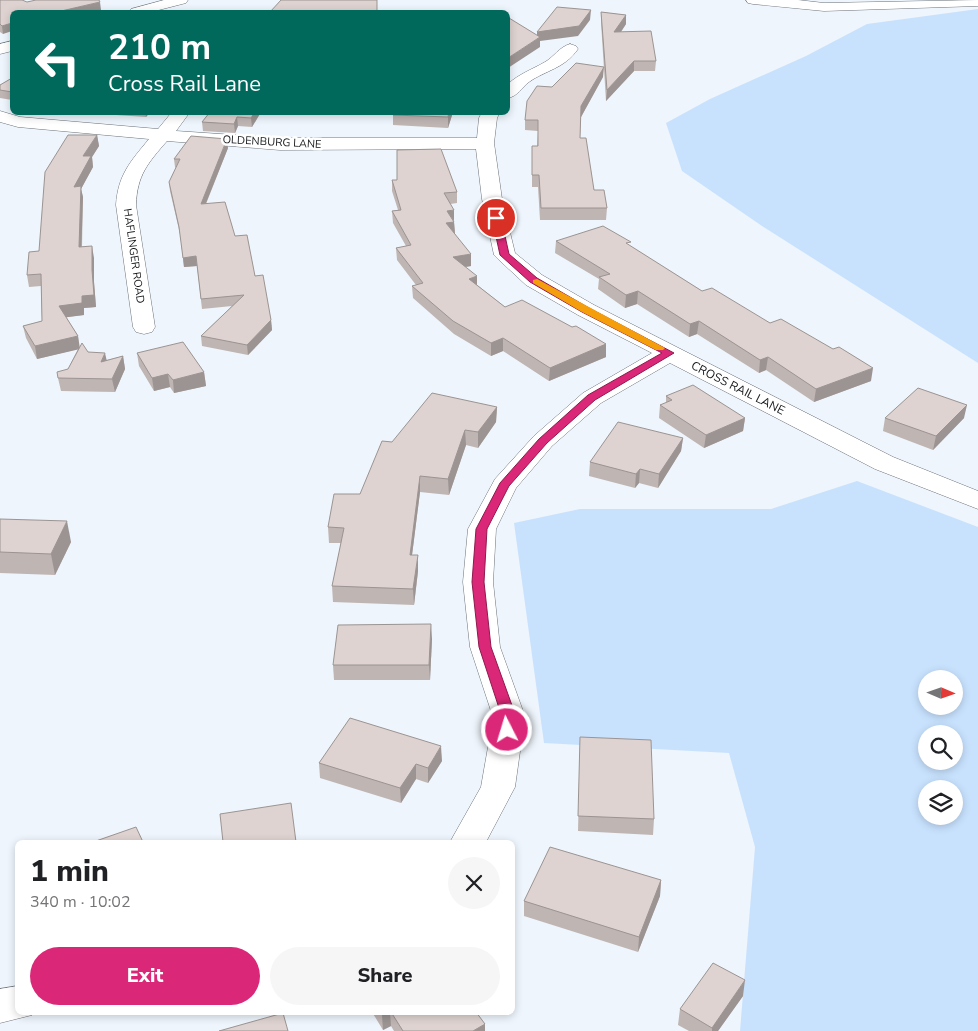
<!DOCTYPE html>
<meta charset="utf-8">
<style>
:root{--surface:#fff;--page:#f6f6f6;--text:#202124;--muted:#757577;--accent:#db2777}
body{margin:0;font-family:"Nunito Sans",sans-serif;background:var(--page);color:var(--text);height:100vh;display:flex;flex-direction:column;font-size:19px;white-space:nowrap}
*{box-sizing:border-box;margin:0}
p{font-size:16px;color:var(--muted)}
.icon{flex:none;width:28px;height:28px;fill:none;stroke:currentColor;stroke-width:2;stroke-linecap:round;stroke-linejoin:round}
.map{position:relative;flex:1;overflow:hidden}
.side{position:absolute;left:15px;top:840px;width:500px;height:175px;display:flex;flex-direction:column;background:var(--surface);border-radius:8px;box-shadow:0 2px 8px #0003}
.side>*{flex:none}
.hud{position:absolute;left:10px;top:10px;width:500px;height:105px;border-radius:8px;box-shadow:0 2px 8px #0003;background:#00695c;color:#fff;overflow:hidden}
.needle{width:32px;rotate:92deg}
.tools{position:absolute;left:918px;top:670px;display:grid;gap:10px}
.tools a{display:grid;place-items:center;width:45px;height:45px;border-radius:50%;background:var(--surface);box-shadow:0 2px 8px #0003;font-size:25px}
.pin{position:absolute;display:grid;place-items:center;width:42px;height:42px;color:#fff;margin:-21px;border:2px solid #fff;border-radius:50%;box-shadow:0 1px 5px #0007}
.me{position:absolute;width:55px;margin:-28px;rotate:355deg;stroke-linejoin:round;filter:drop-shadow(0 0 4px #0008)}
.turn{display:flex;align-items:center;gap:18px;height:105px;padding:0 15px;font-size:22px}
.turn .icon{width:65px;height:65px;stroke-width:2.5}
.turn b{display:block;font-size:35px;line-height:42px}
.round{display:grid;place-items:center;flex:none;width:52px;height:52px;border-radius:26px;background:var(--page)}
.overview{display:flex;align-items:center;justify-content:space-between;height:85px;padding:0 15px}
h1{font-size:30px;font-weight:800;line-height:38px}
.button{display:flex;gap:10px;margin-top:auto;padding:10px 15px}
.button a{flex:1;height:58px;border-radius:30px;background:var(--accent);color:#fff;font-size:20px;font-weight:800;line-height:58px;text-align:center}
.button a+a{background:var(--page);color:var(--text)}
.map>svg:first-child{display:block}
.green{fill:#c8e2fe;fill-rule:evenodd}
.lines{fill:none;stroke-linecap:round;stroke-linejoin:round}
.minor-casing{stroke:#6d737a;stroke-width:1}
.minor{fill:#fff;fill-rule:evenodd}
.wall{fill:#bfb5b3}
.shaded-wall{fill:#9b9492}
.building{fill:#ded3d0;stroke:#9b9492}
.route{fill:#db2777;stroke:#8e194d}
.slow{fill:#f59e0b}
.labels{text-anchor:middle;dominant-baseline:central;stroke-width:5;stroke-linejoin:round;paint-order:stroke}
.far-street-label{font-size:11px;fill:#16181a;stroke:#fff}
.street-label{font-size:12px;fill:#16181a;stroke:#fff}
</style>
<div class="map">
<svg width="978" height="1031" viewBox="0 0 978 1031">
<rect width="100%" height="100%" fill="#eef5fc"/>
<g class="green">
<polygon points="978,9 978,363 762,226 682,171 666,123 710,99 806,56 867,24"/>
<path d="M 857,481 L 978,527 L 978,1031 L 740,1031 L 755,847 L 729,753 L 544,743 L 514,523 L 580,509 L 771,509 ZM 926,679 L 954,679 L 954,706 L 926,706 ZM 926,734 L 954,734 L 954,761 L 926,761 ZM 926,789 L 954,789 L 954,816 L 926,816 Z"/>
</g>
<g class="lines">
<g class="minor-casing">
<g id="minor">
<polygon points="164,0 188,0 186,3 151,12 128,12 131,9"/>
<polygon points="746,0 798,0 824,3 978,0 978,6 824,11 753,4 748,3"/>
<polygon points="12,41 12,51 0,54 0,44"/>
<path d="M 570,44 L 576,46 L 578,49 C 564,69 546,70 529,82 C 521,88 518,96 508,98 L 508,84 C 519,74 531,70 545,62 C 554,57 559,47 570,44 Z"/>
<path d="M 0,111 L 20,117 L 158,129 L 172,112 L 190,112 L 176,131 L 280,138 L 477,138 L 479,118 L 482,112 L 500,112 L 497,118 L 494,143 L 502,199 L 515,253 L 542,275 L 594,305 L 893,457 L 978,491 L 978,509 L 875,469 L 670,363 L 601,403 L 552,446 L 516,488 L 496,529 L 493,582 L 500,647 L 523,711 L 523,730 L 515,787 L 486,842 L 450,842 L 481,787 L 491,730 L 491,711 L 470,647 L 463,582 L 468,529 L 495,479 L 534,436 L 583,393 L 652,353 L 578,315 L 526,285 L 498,259 L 494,255 L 482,199 L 476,149 L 280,150 L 167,141 C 148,163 137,175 136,205 L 155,327 L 152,332 L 144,334 L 136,332 L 133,327 L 116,205 C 118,175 130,162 149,139 L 18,127 L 0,122 Z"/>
<polygon points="18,986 18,1012 33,1012 32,1015 0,1023 0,989"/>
</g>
</g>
<use href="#minor" class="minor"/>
</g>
<g class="wall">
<polygon points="0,0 27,2 101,10 91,12 12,12 3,34 0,32"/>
<polygon points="601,12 626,15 626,24 621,32 656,61 655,71 634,71 606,101 601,22"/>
<polygon points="603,77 581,117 580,138 594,190 607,208 606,220 540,220 538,187 532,187 532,146 537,146 538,131 525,130 525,120 552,87"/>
<polygon points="12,78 12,100 0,98 0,85"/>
<polygon points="116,112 150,112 146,117 116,115"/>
<polygon points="210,112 261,112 252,127 238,126 235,133 203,131 202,122"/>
<polygon points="394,112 453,112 448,128 393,125 393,115"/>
<polygon points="97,135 99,146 92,157 93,167 81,189 83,197 82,247 94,258 94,282 96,307 84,308 84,315 66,317 78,336 79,347 88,352 107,360 123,356 125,369 115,392 61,391 58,378 68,369 78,349 37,359 26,338 23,326 42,321 41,286 29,287 27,275"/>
<polygon points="228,148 206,204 235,236 255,276 271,320 272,330 248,355 202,346 201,336 232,306 202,309 197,266 184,267 180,234 170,191 169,182 176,168 175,167 174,159"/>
<polygon points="392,180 457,192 457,203 450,204 454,222 455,234 471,266 465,267 477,285 505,307 572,327 606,344 606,357 549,381 503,351 491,356 454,334 413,298 412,286 416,285 397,260 396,248 406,246 393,223 392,211 398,210 392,191"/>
<polygon points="556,241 630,246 702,291 770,323 871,381 814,402 766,370 759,373 697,334 689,337 637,304 625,308 598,289 599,279 555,253"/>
<polygon points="137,353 204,372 206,386 174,393 170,387 154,391 139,366"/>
<polygon points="666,396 745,418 743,431 704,448 659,418 660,405 666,403"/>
<polygon points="497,407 496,422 478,448 466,445 449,495 420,492 412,555 418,571 414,605 333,602 332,586 341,543 329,543 328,527 360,494 392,442"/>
<polygon points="885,418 964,418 933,450 883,431"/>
<polygon points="683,438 681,451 658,488 639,483 635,488 589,476 590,462"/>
<polygon points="0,519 71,542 55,575 0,573"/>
<polygon points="432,639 430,680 334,680 333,665"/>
<polygon points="580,752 654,819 653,835 578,831"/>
<polygon points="442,761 428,783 416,779 401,803 320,778 319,763"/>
<polygon points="661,880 660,896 638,952 524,916 524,901"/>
<polygon points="743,996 718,1031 689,1031 678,1025 680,1009"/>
<polygon points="372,1012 476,1012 485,1031 394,1031 391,1026 383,1030"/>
</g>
<g class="shaded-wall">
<polygon points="100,2 101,10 91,12 57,12"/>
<polygon points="591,10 590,20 578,36 540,41 540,47 508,68 508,58 537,39 537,32"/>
<polygon points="626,15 626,24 614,42 614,32"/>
<polygon points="12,23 12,31 3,34 2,26"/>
<polygon points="634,61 634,71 606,101 607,90"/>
<polygon points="604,67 603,77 581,117 581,106"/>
<polygon points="145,112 150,112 146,117"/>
<polygon points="255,112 261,112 252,127 251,118"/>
<polygon points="449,112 453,112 448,128 448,117"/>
<polygon points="237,117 238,126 235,133 234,124"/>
<polygon points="97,135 99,146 92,157 93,167 81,189 83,197 81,259 79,247 74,187 83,156"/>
<polygon points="227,139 228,148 202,213 201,204"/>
<polygon points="454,210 454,221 447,211"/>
<polygon points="454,222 455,234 446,223"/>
<polygon points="92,246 94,258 94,282 96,307 84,308 84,315 61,318 59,306 82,296 92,270"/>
<polygon points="471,254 471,266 453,269 453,257"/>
<polygon points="196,256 197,266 184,267 183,258"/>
<polygon points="477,276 477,289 469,279"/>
<polygon points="638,291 637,304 625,308 626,295"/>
<polygon points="271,320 272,330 248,355 247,345"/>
<polygon points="699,321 697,334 689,337 690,324"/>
<polygon points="78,336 80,349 37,359 35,346"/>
<polygon points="503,338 503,351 491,356 491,343"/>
<polygon points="606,344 606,357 549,381 550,368"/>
<polygon points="105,353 108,366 101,362"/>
<polygon points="123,356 125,369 115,392 112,379"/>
<polygon points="768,357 766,370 759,373 760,360"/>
<polygon points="873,368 871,381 814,402 816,389"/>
<polygon points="204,372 206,386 174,393 173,380"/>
<polygon points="168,374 170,387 154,391 152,378"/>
<polygon points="967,405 964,418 933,450 936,436"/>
<polygon points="497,407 496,422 478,448 478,432"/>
<polygon points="745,418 743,431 704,448 706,435"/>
<polygon points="465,430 466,445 449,495 448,479"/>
<polygon points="683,438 681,451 658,488 659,474"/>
<polygon points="640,469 639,483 635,488 636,474"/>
<polygon points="420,476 420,492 410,571 410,555"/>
<polygon points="67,521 71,542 55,575 51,554"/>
<polygon points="418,555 418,571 414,605 413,589"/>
<polygon points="431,624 432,639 430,680 429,665"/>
<polygon points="441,746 442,761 428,783 428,768"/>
<polygon points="416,764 416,779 401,803 400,788"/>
<polygon points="661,880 660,896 638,952 639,937"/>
<polygon points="745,980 743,996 718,1031 712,1031 712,1028"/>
<polygon points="387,1012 390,1012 391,1026 383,1030 382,1015"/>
<polygon points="485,1024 485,1031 473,1031"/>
</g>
<g class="building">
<polygon points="0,0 22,0 27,2 36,0 99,0 100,2 57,12 12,12 12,23 2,26 0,24"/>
<polygon points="281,0 377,0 377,12 270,12"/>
<polygon points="557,7 591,10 579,26 537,32"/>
<polygon points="601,12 626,15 614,32 651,31 656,61 634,61 607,90"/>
<polygon points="509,18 540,37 508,58 508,19"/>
<polygon points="576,63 604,67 581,106 580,138 586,138 594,190 604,190 607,208 541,208 539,175 532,175 532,146 538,146 538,120 525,120 527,101 537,86 552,87"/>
<polygon points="12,78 12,92 0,90 0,85"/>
<polygon points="210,112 255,112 251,118 237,117 234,124 202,122"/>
<polygon points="394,112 449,112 448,117 393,115"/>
<polygon points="68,135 97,135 83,156 91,156 74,187 81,186 79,247 92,246 92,270 94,295 82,296 82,303 59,306 78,336 35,346 23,326 42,321 41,274 27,275 29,252 39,251 45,172"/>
<polygon points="191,136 227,139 201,204 225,202 235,236 247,235 255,276 263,275 271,320 247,345 201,336 244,295 201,299 196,256 183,258 179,227 169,182 180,159 174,159"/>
<polygon points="441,149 457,192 444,193 454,210 447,211 454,222 446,223 471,254 453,257 477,276 469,279 505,307 522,300 572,327 576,326 606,344 550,368 503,338 491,343 453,321 412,286 423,283 396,248 411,245 392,211 401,210 392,180 397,180 397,150"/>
<polygon points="603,226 631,242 626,243 702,291 712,288 770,323 781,319 833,349 839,347 873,368 816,389 768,357 760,360 699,321 690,324 638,291 626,295 599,277 610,274 556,241"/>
<polygon points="183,342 204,372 173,380 168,374 152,378 137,353"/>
<polygon points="82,343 88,352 105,353 101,362 123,356 112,379 58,378 57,372 68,369"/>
<polygon points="693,385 745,418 706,435 660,405 672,400 666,396"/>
<polygon points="918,388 967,405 936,436 885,418"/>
<polygon points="432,393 497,407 478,432 465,430 448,479 420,476 410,555 418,555 413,589 332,586 344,528 328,527 334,494 360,494 382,441 392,442"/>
<polygon points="618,422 683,438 659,474 640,469 636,474 590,462"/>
<polygon points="0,519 67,521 51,554 0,552"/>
<polygon points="431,624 429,665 333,665 338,625"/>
<polygon points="350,718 441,746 428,768 416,764 400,788 319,763"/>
<polygon points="580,737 651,740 654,819 578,816"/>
<polygon points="291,803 296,842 223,842 220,814"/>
<polygon points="136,827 143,842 93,842"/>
<polygon points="550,847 661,880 639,937 524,901"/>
<polygon points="713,963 745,980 712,1028 680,1009"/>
<polygon points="391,1012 476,1012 485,1024 473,1031 403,1031"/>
<polygon points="283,1013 288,1031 219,1031"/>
</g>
<polygon class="route" points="496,215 501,218 509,254 537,278 589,308 674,353 595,400 547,443 509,486 487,529 484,582 491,647 514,711 514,730 512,733 503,733 501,730 500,711 479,647 472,582 476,529 500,483 539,439 588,395 662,353 582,312 530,282 500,255 492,218"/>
<polygon class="slow" points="537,279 665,348 663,350 656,350 582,312 533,283 533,280"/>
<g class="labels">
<g class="far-street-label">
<text transform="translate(272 142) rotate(3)">OLDENBURG LANE</text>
<text transform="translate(134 256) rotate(82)">HAFLINGER ROAD</text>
</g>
<g class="street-label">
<text transform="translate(738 388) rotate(27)">CROSS RAIL LANE</text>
</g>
</g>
</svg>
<div class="tools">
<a><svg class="needle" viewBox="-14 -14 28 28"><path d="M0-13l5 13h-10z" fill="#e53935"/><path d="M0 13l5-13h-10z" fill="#757577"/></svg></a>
<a><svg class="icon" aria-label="search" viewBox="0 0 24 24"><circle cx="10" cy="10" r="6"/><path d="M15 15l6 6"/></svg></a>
<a><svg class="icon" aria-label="layers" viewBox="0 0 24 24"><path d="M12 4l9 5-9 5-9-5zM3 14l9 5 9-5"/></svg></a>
</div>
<div class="pin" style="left:496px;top:218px;background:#d93025"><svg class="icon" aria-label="arrive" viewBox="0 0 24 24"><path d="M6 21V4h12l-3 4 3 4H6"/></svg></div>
<svg class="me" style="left:507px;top:730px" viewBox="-20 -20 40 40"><circle r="17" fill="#db2777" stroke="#fff" stroke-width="3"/><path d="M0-11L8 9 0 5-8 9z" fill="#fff"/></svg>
<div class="hud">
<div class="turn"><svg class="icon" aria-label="left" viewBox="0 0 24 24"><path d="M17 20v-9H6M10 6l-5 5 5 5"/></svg><div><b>210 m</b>Cross Rail Lane</div></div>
</div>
<section class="side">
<div class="overview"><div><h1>1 min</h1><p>340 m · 10:02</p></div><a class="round"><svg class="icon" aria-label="close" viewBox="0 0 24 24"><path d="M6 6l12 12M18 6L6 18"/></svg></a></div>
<div class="button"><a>Exit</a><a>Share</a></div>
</section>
</div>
